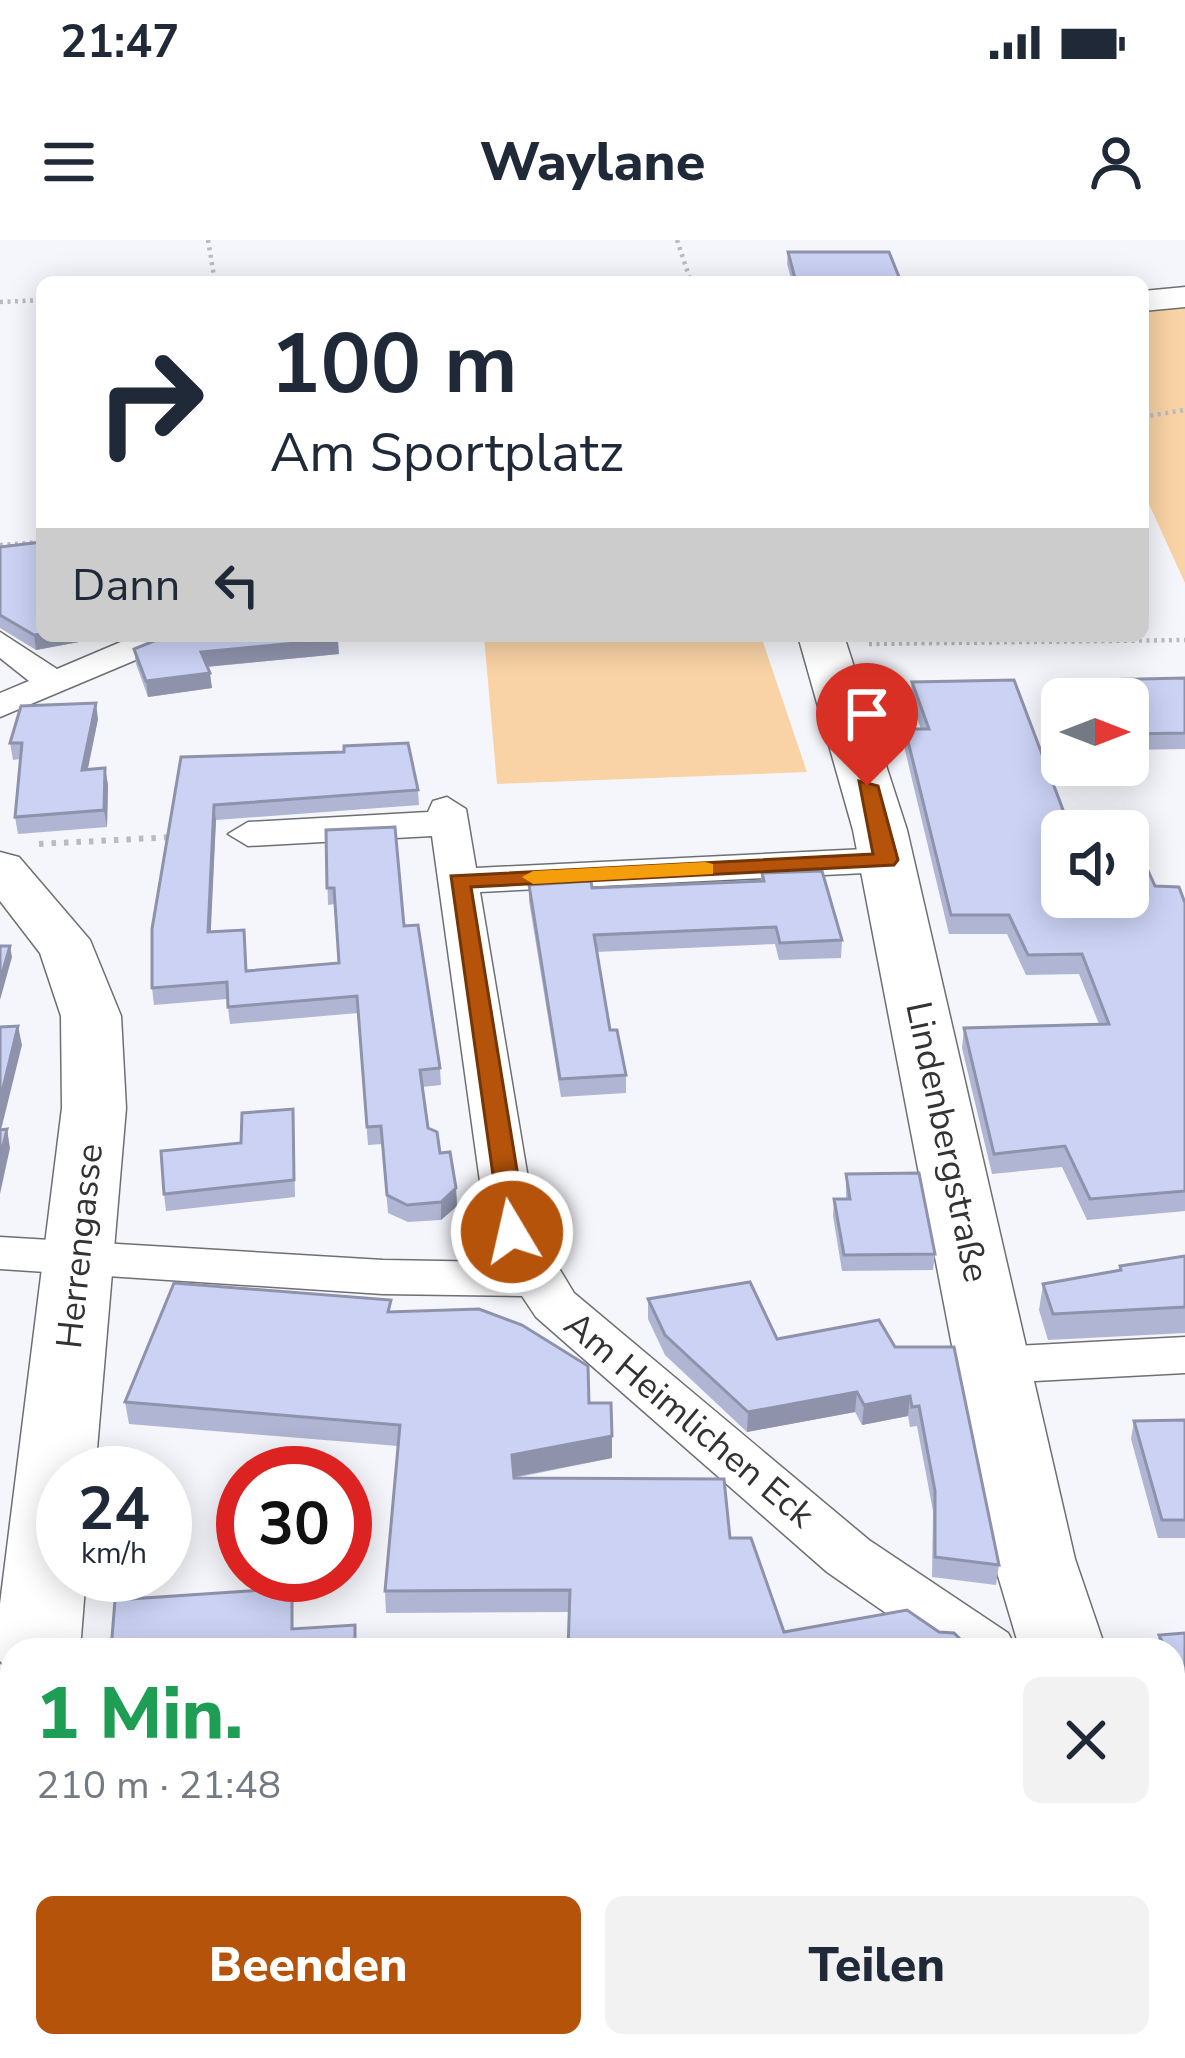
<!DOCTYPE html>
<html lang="de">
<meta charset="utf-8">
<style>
:root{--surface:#fff;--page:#f2f2f3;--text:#1f2937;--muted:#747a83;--accent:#b45309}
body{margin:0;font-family:"Nunito Sans",sans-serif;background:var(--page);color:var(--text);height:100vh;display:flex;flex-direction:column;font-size:45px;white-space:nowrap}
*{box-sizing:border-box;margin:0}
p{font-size:39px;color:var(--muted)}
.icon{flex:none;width:66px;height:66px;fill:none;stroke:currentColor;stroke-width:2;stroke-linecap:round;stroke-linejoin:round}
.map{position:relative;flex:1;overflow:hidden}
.drawer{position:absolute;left:0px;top:1398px;width:1185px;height:420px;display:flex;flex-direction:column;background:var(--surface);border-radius:36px 36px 0 0;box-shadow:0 6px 30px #0003}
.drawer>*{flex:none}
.guide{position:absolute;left:36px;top:36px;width:1113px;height:366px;border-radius:18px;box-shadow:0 6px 30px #0003;background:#fff;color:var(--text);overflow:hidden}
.needle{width:78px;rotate:90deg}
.buttons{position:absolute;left:1041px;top:438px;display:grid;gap:24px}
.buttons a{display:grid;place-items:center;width:108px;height:108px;border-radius:18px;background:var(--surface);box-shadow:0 6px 30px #0003;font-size:60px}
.speed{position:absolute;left:36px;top:1206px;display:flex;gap:24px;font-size:60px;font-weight:700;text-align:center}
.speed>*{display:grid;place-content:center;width:156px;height:156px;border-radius:50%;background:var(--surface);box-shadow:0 6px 30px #0003;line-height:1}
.speed small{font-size:30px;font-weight:400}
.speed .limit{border:18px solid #d22;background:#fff;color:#111}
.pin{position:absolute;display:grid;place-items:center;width:102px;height:102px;color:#fff;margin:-123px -51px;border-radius:50% 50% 50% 0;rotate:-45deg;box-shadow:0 0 12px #0007}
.pin .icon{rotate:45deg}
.me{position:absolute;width:132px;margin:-66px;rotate:351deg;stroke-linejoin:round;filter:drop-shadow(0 0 9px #0008)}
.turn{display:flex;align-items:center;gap:42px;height:252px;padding:0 36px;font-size:54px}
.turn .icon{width:156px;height:156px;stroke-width:2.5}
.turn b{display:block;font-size:84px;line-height:102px}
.then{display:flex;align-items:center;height:114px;padding:0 36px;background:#0003;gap:24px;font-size:45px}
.round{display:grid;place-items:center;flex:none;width:126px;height:126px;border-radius:18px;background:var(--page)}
.head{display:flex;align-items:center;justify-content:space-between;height:204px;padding:0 36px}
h1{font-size:72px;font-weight:800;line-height:90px;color:#1e9e55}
.action{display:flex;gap:24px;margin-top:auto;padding:24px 36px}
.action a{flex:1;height:138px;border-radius:18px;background:var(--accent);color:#fff;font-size:48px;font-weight:800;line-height:138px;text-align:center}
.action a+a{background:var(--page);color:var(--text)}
.status{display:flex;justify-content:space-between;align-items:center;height:84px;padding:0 60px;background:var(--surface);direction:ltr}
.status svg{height:33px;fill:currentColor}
header{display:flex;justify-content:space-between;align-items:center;height:156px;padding:0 36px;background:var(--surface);font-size:54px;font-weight:800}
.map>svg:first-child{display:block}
.green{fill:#f9d2a5}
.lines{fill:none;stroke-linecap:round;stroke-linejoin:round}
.street-casing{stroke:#6e6f73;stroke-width:3}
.secondary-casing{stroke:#6e6f73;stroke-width:3}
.path-far1{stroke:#bbbbbf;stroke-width:4.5;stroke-dasharray:3 4.5;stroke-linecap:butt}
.path{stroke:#bbbbbf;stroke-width:6;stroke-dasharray:4.5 8;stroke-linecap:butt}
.street{fill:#fff;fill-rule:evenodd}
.secondary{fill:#fff;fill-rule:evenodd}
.wall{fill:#afb5d2}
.shaded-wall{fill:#8e93ab}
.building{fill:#cbd2f4;stroke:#8e93ab;stroke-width:3}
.route{fill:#b45309;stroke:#753606;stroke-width:3}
.slow{fill:#f59e0b}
.labels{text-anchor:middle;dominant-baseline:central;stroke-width:9;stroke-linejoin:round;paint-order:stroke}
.street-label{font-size:36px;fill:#333335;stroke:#fff}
</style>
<div class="status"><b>21:47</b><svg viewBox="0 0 49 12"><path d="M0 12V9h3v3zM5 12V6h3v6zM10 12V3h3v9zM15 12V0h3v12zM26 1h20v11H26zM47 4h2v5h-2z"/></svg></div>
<header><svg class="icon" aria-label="menu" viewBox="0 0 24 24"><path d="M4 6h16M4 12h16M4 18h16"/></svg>Waylane<svg class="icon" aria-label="person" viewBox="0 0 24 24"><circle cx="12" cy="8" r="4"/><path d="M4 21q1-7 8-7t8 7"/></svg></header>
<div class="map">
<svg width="1185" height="1818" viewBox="0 0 1185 1818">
<rect width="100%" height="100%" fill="#f5f6fb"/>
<g class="green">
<polygon points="1185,63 1185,343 1143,251 1143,67"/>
<polygon points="484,396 761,396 807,532 497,544"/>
</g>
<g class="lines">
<g class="street-casing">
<g id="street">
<polygon points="0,392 57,429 135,396 181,396 176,403 0,477 0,453 29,441 0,418"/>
<polygon points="447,557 466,569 476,628 886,608 900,612 906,620 900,628 886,632 480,652 537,992 574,1053 869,1300 1008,1393 1017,1410 939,1410 827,1332 536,1077 522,1056 383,1054 0,1029 0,997 383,1020 499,1022 487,992 432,596 248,606 228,594 248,582 428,572 433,561"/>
<polygon points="1185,1097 1185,1133 995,1143 976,1138 968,1125 976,1112 995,1107"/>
<polygon points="1185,1473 1185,1525 1173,1527 1173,1475"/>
</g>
</g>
<g class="secondary-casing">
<g id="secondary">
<polygon points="1185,47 1185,67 1143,71 1143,51"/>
<polygon points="798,396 844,396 907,590 1075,1319 1106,1410 1020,1410 993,1319 853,590"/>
<polygon points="0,612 19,617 90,700 121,776 126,868 95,1233 63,1233 63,1335 86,1335 80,1410 12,1410 12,1435 0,1421 0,1364 62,868 61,776 40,713 0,661"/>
<polygon points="12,1540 12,1670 0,1675 0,1544"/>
<polygon points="1173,1565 1185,1570 1185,1663 1173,1659"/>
</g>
</g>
<g class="path-far1">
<polyline points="208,0 215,42"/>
<polyline points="677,0 691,42"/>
<polyline points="0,62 42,60"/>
<polyline points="1143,177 1185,170"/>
<polyline points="0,305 42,302"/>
<polyline points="869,404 1185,400"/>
</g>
<polyline class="path" points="39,604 174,597"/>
<use href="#street" class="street"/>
<use href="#secondary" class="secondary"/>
</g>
<g class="wall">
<polygon points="788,12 901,42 792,42 787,24"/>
<polygon points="0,307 42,396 111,396 36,410 0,388"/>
<polygon points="134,409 339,414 207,427 212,448 148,457 136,424"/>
<polygon points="1185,438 1185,509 1128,510 1128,459 1097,459 1095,456 1098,440"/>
<polygon points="912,442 1062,657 1155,646 1185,663 1185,971 1087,980 1062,927 992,934 962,808 964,788 1099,784 1079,734 1026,735 1007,694 949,694 904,506 905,489 921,489 910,459"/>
<polygon points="98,479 88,529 105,528 108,545 107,587 18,594 15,577 20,519 13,520 10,503"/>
<polygon points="181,517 418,550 419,565 216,580 210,692 247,731 339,723 335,664 328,665 326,590 404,686 440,828 441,845 422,847 428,888 456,948 457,966 441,980 408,982 388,973 382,904 368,905 358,773 230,784 227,759 154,765 152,748"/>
<polygon points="762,633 842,700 841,718 779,720 775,704 596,712 610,790 626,835 626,853 561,857 529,661 529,645 592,648 761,641"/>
<polygon points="293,869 295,957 166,971 164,954"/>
<polygon points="846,934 935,1014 933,1030 842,1031 833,976 834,959 846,959"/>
<polygon points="1185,1016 1185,1093 1048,1100 1039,1070 1043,1044 1119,1030 1120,1026"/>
<polygon points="648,1059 777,1099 879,1080 999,1325 996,1345 932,1337 933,1271 917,1186 910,1187 908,1176 862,1185 855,1172 747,1192 665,1115 648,1079"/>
<polygon points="392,1072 589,1163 612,1218 514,1238 730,1298 784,1392 939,1392 971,1410 569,1372 386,1373 385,1351 398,1206 129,1184 125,1162"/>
<polygon points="1185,1180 1185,1298 1158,1298 1131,1199 1134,1181"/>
<polygon points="1185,1393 1185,1472 1178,1470 1173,1458 1173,1410 1156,1410 1159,1395"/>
<polygon points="655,1806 1173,1806 1185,1818 657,1818"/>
</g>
<g class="shaded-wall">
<polygon points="42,394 42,396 111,396 36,410 34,395"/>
<polygon points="338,399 339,414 203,427 201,412"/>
<polygon points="210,433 212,448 148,457 146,441"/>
<polygon points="96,463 98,479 84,546 82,530"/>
<polygon points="105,528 108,545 107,587 104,570"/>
<polygon points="214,565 216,580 210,709 208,692"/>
<polygon points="10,706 12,717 0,760 0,741"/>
<polygon points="18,786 22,805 0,894 0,860"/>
<polygon points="7,889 10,908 0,954 0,918"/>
<polygon points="456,948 457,966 441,980 441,962"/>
<polygon points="857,1152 855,1172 747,1192 748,1172"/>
<polygon points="910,1156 908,1176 862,1185 864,1165"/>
<polygon points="612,1196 612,1218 513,1237 512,1215"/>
</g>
<g class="building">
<polygon points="788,12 889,12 901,42 729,42 796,42"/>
<polygon points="42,302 42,394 34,395 0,375 0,307"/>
<polygon points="166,396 338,396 338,399 201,412 210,433 146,441 134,409"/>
<polygon points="1185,438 1185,493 1128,494 1128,459 1108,459 1098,440"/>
<polygon points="1014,440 1071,591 1062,591 1062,657 1128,657 1128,604 1136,604 1155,646 1179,647 1185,663 1185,951 1090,959 1065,906 994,914 964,788 1109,784 1082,714 1028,715 1009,675 951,675 905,489 929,489 912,442"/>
<polygon points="96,463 82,530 105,528 104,570 15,577 22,503 10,503 21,466"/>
<polygon points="408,503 418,550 214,565 208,692 244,690 246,731 339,723 334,648 327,648 326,590 395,587 404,686 418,685 440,828 420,830 428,888 437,892 440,913 450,912 456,948 441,962 407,965 387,955 381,886 367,887 357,756 228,767 227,742 152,748 152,689 181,517 344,512 344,506"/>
<polygon points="822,631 842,700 780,703 776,687 594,695 610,790 617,790 626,835 560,839 529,645 591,641 592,648 764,641 762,633"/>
<polygon points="0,706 10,706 0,741"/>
<polygon points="18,786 0,860 0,787"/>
<polygon points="293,869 294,940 164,954 161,911 241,903 242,873"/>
<polygon points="7,889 0,918 0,890"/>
<polygon points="919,933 935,1014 844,1015 834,959 850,959 846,934"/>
<polygon points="1185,1016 1185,1067 1053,1074 1043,1044 1121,1030 1120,1026"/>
<polygon points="750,1042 777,1099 879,1080 895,1107 954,1107 999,1325 935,1317 935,1251 919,1166 912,1167 910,1156 864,1165 857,1152 748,1172 665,1095 648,1059"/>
<polygon points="174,1043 391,1060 388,1072 479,1069 522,1085 588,1126 589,1163 611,1163 612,1196 512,1215 514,1238 724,1239 730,1298 751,1298 784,1392 907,1370 939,1392 954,1393 971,1410 568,1410 570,1350 385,1351 400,1185 125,1162"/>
<polygon points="1185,1180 1185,1280 1162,1280 1134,1181"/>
<polygon points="292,1348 292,1389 355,1385 355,1410 111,1410 115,1360"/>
<polygon points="1185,1393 1185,1452 1182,1451 1173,1428 1173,1410 1166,1410 1159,1395"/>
<polygon points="1173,1654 1185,1673 1185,1818 662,1818 660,1806 1173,1806"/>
</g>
<polygon class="route" points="859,541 878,546 898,620 894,625 471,647 527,992 523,999 502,999 451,636 873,614"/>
<polygon class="slow" points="705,622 713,624 713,634 533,644 522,637 533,631"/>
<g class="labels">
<g class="street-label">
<text transform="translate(947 902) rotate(78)">Lindenbergstraße</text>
<text transform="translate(80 1006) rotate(-84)">Herrengasse</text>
<text transform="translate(689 1180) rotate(40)">Am Heimlichen Eck</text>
</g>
</g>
</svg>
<div class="buttons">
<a><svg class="needle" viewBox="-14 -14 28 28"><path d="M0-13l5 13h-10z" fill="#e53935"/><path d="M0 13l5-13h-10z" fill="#747a83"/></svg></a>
<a><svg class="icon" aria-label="sound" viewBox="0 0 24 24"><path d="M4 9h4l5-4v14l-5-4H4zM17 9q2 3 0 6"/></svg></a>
</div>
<div class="speed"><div>24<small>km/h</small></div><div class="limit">30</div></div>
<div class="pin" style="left:867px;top:546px;background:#d93025"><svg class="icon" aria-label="arrive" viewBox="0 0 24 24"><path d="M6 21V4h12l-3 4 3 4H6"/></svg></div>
<svg class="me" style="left:512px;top:992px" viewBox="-20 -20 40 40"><circle r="17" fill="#b45309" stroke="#fff" stroke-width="3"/><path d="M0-11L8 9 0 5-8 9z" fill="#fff"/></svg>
<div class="guide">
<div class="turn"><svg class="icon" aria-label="right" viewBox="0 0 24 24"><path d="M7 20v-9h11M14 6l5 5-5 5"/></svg><div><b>100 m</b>Am Sportplatz</div></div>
<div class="then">Dann<svg class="icon" aria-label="left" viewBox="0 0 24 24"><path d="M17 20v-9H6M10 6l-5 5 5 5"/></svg></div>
</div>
<section class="drawer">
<div class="head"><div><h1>1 Min.</h1><p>210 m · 21:48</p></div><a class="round"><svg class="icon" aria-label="close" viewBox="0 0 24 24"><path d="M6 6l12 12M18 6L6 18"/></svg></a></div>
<div class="action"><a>Beenden</a><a>Teilen</a></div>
</section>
</div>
